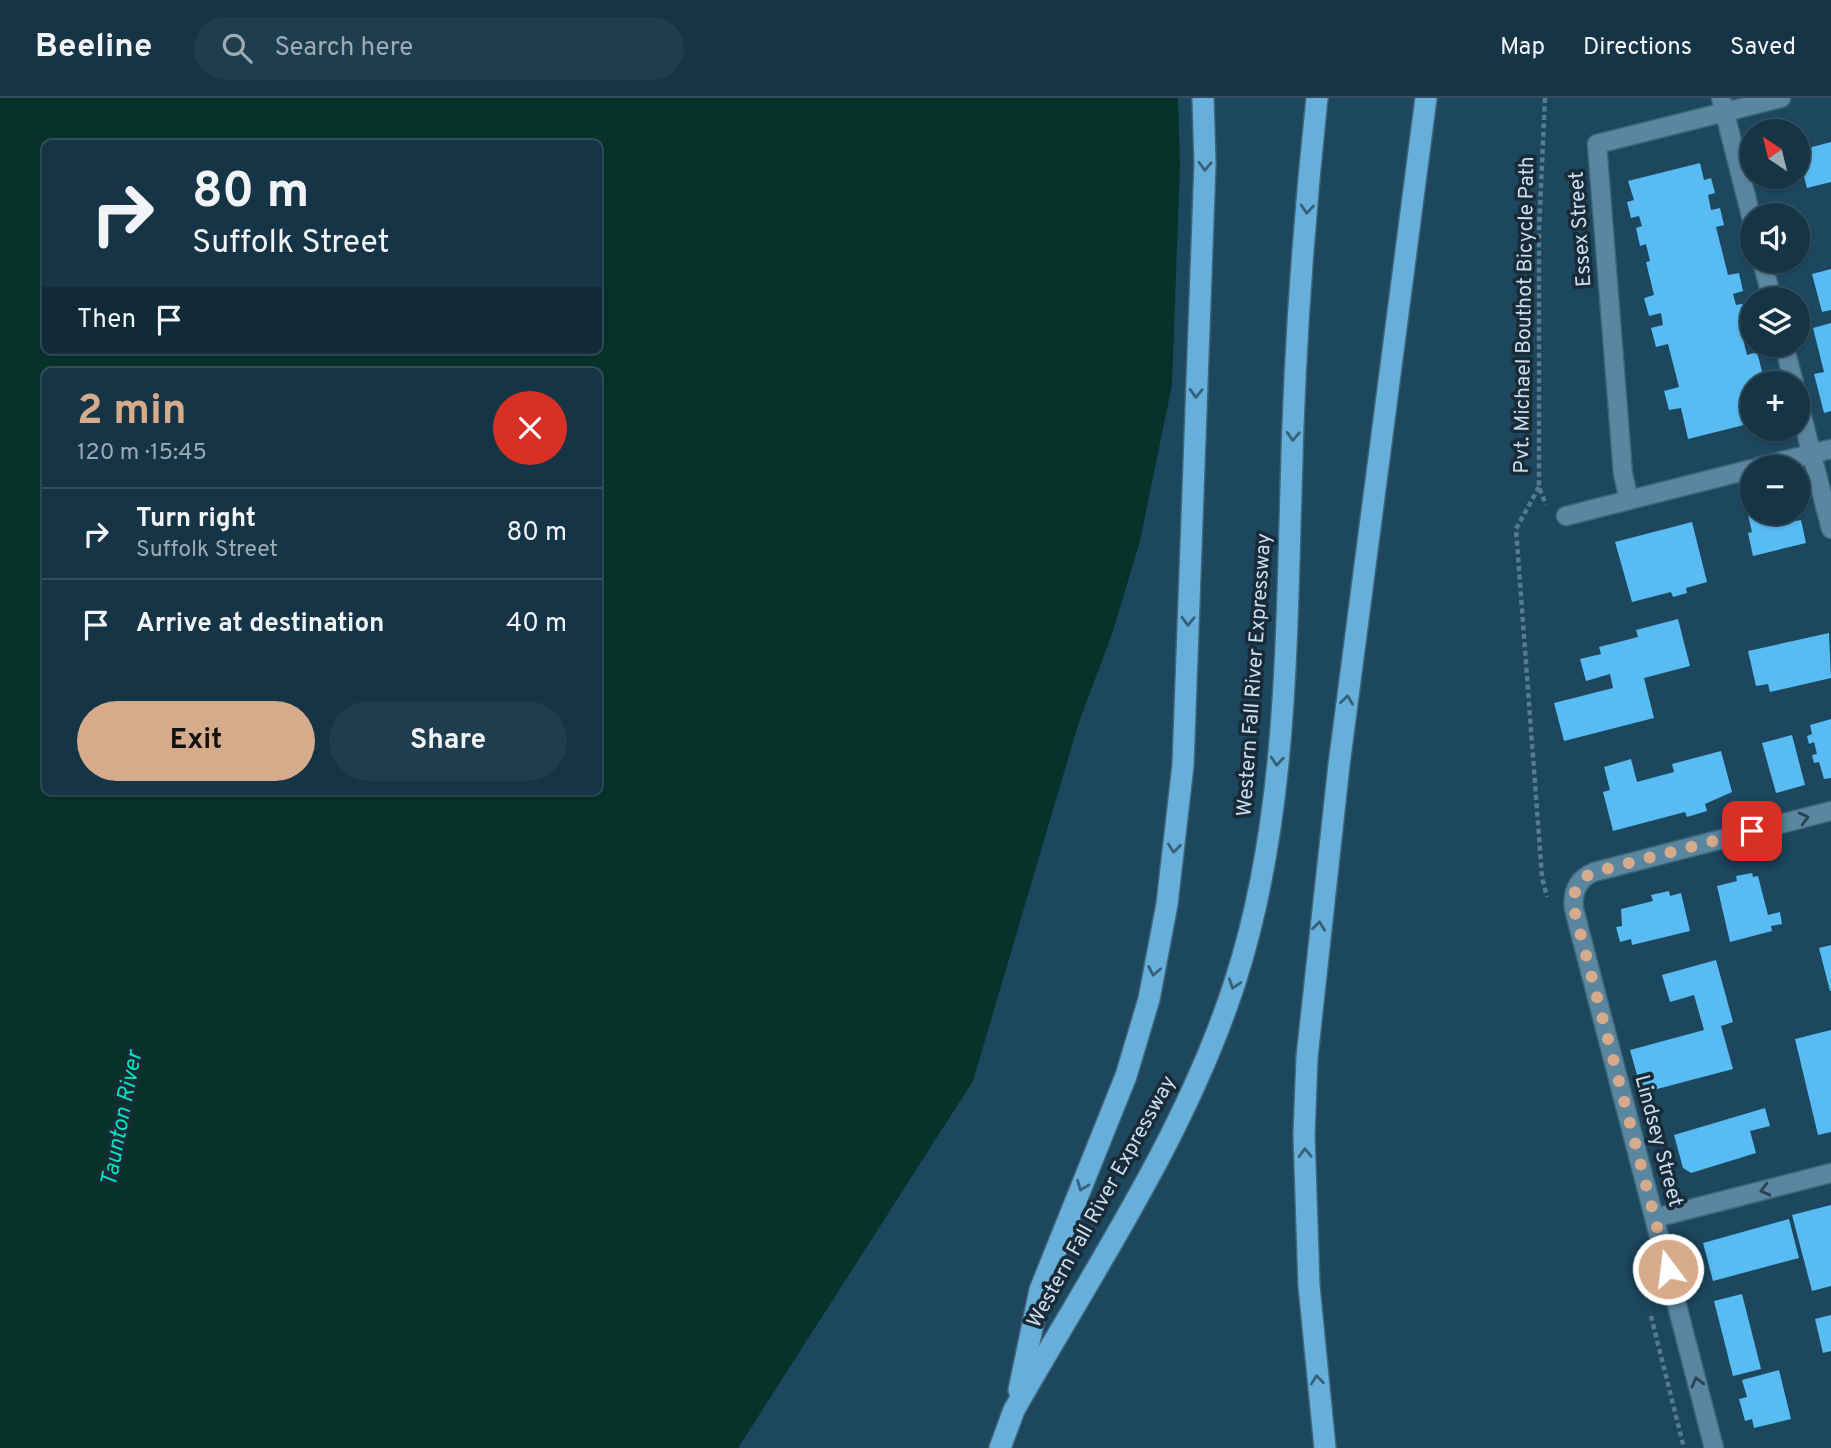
<!DOCTYPE html>
<meta charset="utf-8">
<style>
:root{--surface:#153547;--page:#1e3d4e;--text:#f1f3f6;--muted:#9dabb4;--line:#345060;--accent:#d6ab8b}
body{margin:0;font-family:Overpass,sans-serif;background:var(--page);color:var(--text);height:100vh;display:flex;flex-direction:column;font-size:26px;white-space:nowrap}
*{box-sizing:border-box;margin:0}
p{font-size:23px;color:var(--muted)}
.icon{flex:none;width:38px;height:38px;fill:none;stroke:currentColor;stroke-width:2;stroke-linecap:round;stroke-linejoin:round}
.map{position:relative;flex:1;overflow:hidden}
.drawer{position:absolute;left:42px;top:270px;width:560px;height:427px;display:flex;flex-direction:column;background:var(--surface);border-radius:10px;box-shadow:0 2px 5px #0004,0 0 0 2px var(--line)}
.drawer>*{flex:none}
.hud{position:absolute;left:42px;top:42px;width:560px;height:214px;border-radius:10px;box-shadow:0 2px 5px #0004,0 0 0 2px var(--line);background:#153547;color:var(--text);overflow:hidden}
.needle{width:46px;rotate:325deg}
.controls{position:absolute;left:1740px;top:21px;display:grid;gap:14px}
.controls a{display:grid;place-items:center;width:70px;height:70px;border-radius:50%;background:var(--surface);box-shadow:0 2px 5px #0004,0 0 0 2px var(--line);font-size:35px}
.pin{position:absolute;display:grid;place-items:center;width:60px;height:60px;color:#fff;margin:-30px;border-radius:14px;box-shadow:0 4px 10px #0006}
.me{position:absolute;width:77px;margin:-38px;rotate:345deg;stroke-linejoin:round;filter:drop-shadow(0 0 5px #0008)}
.turn{display:flex;align-items:center;gap:24px;height:147px;padding:0 35px;font-size:32px}
.turn .icon{width:91px;height:91px;stroke-width:2.5}
.turn b{display:block;font-size:49px;line-height:60px}
.then{display:flex;align-items:center;height:66px;padding:0 35px;background:#0003;gap:14px;font-size:26px}
.round{display:grid;place-items:center;flex:none;width:74px;height:74px;border-radius:37px;background:var(--page)}
.summary{display:flex;align-items:center;justify-content:space-between;height:119px;padding:0 35px}
h1{font-size:42px;font-weight:700;line-height:52px;color:var(--accent)}
.button{display:flex;gap:14px;margin-top:auto;padding:14px 35px}
.button a{flex:1;height:80px;border-radius:42px;background:var(--accent);color:#111;font-size:28px;font-weight:700;line-height:80px;text-align:center}
.button a+a{background:var(--page);color:var(--text)}
ul{padding:0;list-style:none}
li{display:flex;align-items:center;gap:21px;height:91px;padding:0 35px;border-top:2px solid var(--line)}
li div{flex:1}
li b{display:block;font-size:26px}
li em{font-style:normal}
header{display:flex;align-items:center;gap:42px;box-sizing:border-box;height:98px;padding:0 35px;background:var(--surface);border-bottom:2px solid var(--line)}
header strong{font-size:33px}
nav{display:flex;gap:38px;margin-inline-start:auto;font-size:24px}
.search{width:490px;height:63px;background:var(--page);display:flex;align-items:center;gap:18px;box-sizing:border-box;padding:0 24px;border-radius:38px;color:var(--muted);font-size:26px}
.map>svg:first-child{display:block}
.water{fill:#063229;fill-rule:evenodd}
.pier{fill:#1c475f}
.building{fill:#58bbf2}
.lines{fill:none;stroke-linecap:round;stroke-linejoin:round}
.street-casing{stroke:#406579;stroke-width:21}
.highway-casing{stroke:#406579;stroke-width:24}
.path{stroke:#567a8f;stroke-width:4.5;stroke-dasharray:5 3.5;stroke-linecap:butt}
.street{stroke:#5b86a0;stroke-width:18}
.highway{stroke:#66afda;stroke-width:21}
.oneway{stroke:#386078}
.oneway2{stroke:#2a4250}
.route{stroke:#d6ab8b;stroke-width:12;stroke-dasharray:0 21.6}
.labels{text-anchor:middle;dominant-baseline:central;stroke-width:7;stroke-linejoin:round;paint-order:stroke}
.street-label{font-size:21px;fill:#c9dfed;stroke:#192b36}
.water-label{font-size:23px;font-style:italic;fill:#05e1bf;stroke:#192b36}
</style>
<header>
<strong>Beeline</strong>
<div class="search"><svg class="icon" aria-label="search" viewBox="0 0 24 24"><circle cx="10" cy="10" r="6"/><path d="M15 15l6 6"/></svg>Search here</div>
<nav><a>Map</a><a>Directions</a><a>Saved</a></nav>
</header>
<div class="map">
<svg width="1831" height="1350" viewBox="0 0 1831 1350">
<rect width="100%" height="100%" fill="#1c475f"/>
<path class="water" d="M 0,0 L 1216,0 L 1183,233 L 1140,443 L 1112,536 L 1078,627 L 973,983 L 738,1350 L 0,1350 ZM 46,46 L 598,46 L 598,252 L 46,252 ZM 46,273 L 598,273 L 598,693 L 46,693 Z"/>
<polygon class="pier" points="1178,0 1220,0 1171,314 1180,66"/>
<g class="building">
<polygon points="1831,44 1831,84 1807,90 1797,53"/>
<polygon points="1700,65 1704,82 1711,80 1715,95 1708,97 1711,112 1720,110 1724,127 1716,129 1728,177 1739,175 1743,193 1733,196 1736,207 1747,205 1751,222 1739,225 1747,257 1757,254 1765,285 1752,285 1752,325 1688,341 1681,310 1669,312 1664,293 1679,289 1668,246 1656,249 1651,230 1663,227 1661,215 1649,218 1644,200 1654,197 1646,164 1650,163 1646,146 1640,148 1636,130 1642,128 1639,118 1631,120 1627,104 1634,102 1628,83"/>
<polygon points="1831,171 1831,212 1822,214 1812,176"/>
<polygon points="1831,225 1831,313 1824,315 1814,276 1824,274 1813,230"/>
<polygon points="1752,403 1752,415 1794,415 1796,423 1801,422 1806,445 1753,458 1748,435 1752,434 1745,404"/>
<polygon points="1692,424 1707,484 1686,490 1687,495 1673,499 1671,494 1632,504 1615,444"/>
<polygon points="1678,521 1690,568 1644,580 1654,620 1564,643 1554,605 1613,590 1610,576 1586,583 1580,561 1601,556 1599,549 1638,539 1636,532"/>
<polygon points="1829,535 1831,580 1770,594 1768,586 1756,588 1748,553"/>
<polygon points="1831,621 1831,680 1824,681 1819,664 1814,665 1812,657 1817,656 1814,644 1809,646 1807,638 1812,636 1810,627"/>
<polygon points="1792,637 1805,687 1776,695 1762,645"/>
<polygon points="1721,653 1732,694 1705,706 1707,713 1687,719 1685,714 1613,733 1603,694 1610,692 1604,669 1631,661 1637,684 1674,674 1672,666"/>
<polygon points="1752,775 1753,779 1758,778 1768,817 1780,814 1782,826 1771,828 1772,833 1730,844 1717,788 1737,783 1736,778"/>
<polygon points="1669,793 1670,798 1681,795 1690,833 1632,847 1631,841 1620,844 1616,829 1622,828 1621,811 1653,803 1651,797"/>
<polygon points="1831,847 1831,893 1830,893 1819,850"/>
<polygon points="1716,862 1733,924 1721,928 1733,971 1642,995 1630,952 1704,932 1694,897 1670,904 1662,877"/>
<polygon points="1831,932 1831,1034 1818,1037 1795,941"/>
<polygon points="1765,1010 1770,1028 1750,1033 1756,1055 1691,1075 1683,1070 1674,1037"/>
<polygon points="1831,1107 1831,1188 1812,1193 1792,1117"/>
<polygon points="1789,1121 1799,1160 1713,1183 1703,1145"/>
<polygon points="1742,1196 1761,1271 1733,1278 1714,1203"/>
<polygon points="1831,1217 1831,1253 1823,1255 1815,1221"/>
<polygon points="1779,1272 1791,1321 1754,1330 1752,1321 1745,1323 1739,1301 1747,1299 1742,1282"/>
</g>
<g class="lines">
<g class="street-casing">
<g id="street">
<polyline points="1721,0 1752,122"/>
<polyline points="1762,163 1772,201"/>
<polyline points="1784,247 1794,285"/>
<polyline points="1797,299 1831,431"/>
<polyline points="1758,369 1831,351"/>
<polyline points="1629,402 1623,376 1597,46 1781,0"/>
<polyline points="1566,418 1752,371"/>
<polyline points="1655,1120 1831,1075"/>
<path d="M 1714,1350 L 1574,811 C 1572,793 1578,781 1594,774 L 1831,713"/>
</g>
</g>
<g class="highway-casing">
<g id="highway">
<polyline points="1019,1292 1040,1192 1126,978 1149,901 1167,806 1183,667 1205,66 1203,0"/>
<path d="M 1000,1350 L 1014,1312 C 1093,1173 1186,1036 1235,884 C 1286,726 1286,556 1291,392 C 1294,261 1303,130 1317,0"/>
<polyline points="1325,1350 1309,1188 1304,1037 1307,959 1339,667 1426,0"/>
</g>
</g>
<g class="path">
<polyline points="1545,0 1539,132 1539,389 1546,407"/>
<polyline points="1539,389 1516,431 1542,779 1547,799"/>
<polyline points="1651,1218 1684,1350"/>
</g>
<use href="#street" class="street"/>
<use href="#highway" class="highway"/>
</g>
<defs><path id="oneway-chevron" d="M-2-3.5L2.5 0L-2 3.5" fill="none" stroke-width="1.6" stroke-linecap="round" stroke-linejoin="round" transform="scale(1.75)"/></defs>
<g class="oneway">
<use href="#oneway-chevron" transform="translate(1205 68) rotate(92)"/>
<use href="#oneway-chevron" transform="translate(1307 111) rotate(95)"/>
<use href="#oneway-chevron" transform="translate(1196 295) rotate(92)"/>
<use href="#oneway-chevron" transform="translate(1293 338) rotate(93)"/>
<use href="#oneway-chevron" transform="translate(1188 523) rotate(92)"/>
<use href="#oneway-chevron" transform="translate(1347 602) rotate(-83)"/>
<use href="#oneway-chevron" transform="translate(1277 663) rotate(95)"/>
<use href="#oneway-chevron" transform="translate(1174 750) rotate(96)"/>
<use href="#oneway-chevron" transform="translate(1319 828) rotate(-83)"/>
<use href="#oneway-chevron" transform="translate(1154 873) rotate(101)"/>
<use href="#oneway-chevron" transform="translate(1234 886) rotate(108)"/>
<use href="#oneway-chevron" transform="translate(1305 1055) rotate(-92)"/>
<use href="#oneway-chevron" transform="translate(1082 1088) rotate(112)"/>
<use href="#oneway-chevron" transform="translate(1317 1282) rotate(-96)"/>
</g>
<g class="oneway2">
<use href="#oneway-chevron" transform="translate(1804 720) rotate(-14)"/>
<use href="#oneway-chevron" transform="translate(1765 1092) rotate(166)"/>
<use href="#oneway-chevron" transform="translate(1697 1284) rotate(-105)"/>
</g>
<g class="lines">
<path class="route" d="M 1668,1171 L 1574,811 C 1572,793 1578,781 1594,774 L 1752,733"/>
</g>
<g class="labels">
<g class="street-label">
<text transform="translate(1581 131) rotate(-94)">Essex Street</text>
<text transform="translate(1525 217) rotate(-89)">Pvt. Michael Bouthot Bicycle Path</text>
<text transform="translate(1255 577) rotate(-86)">Western Fall River Expressway</text>
<text transform="translate(1658 1043) rotate(75)">Lindsey Street</text>
<text transform="translate(1102 1104) rotate(-61)">Western Fall River Expressway</text>
</g>
<g class="water-label">
<text transform="translate(123 1021) rotate(-79)">Taunton River</text>
</g>
</g>
</svg>
<div class="controls">
<a><svg class="needle" viewBox="-14 -14 28 28"><path d="M0-13l5 13h-10z" fill="#e53935"/><path d="M0 13l5-13h-10z" fill="#9dabb4"/></svg></a>
<a><svg class="icon" aria-label="sound" viewBox="0 0 24 24"><path d="M4 9h4l5-4v14l-5-4H4zM17 9q2 3 0 6"/></svg></a>
<a><svg class="icon" aria-label="layers" viewBox="0 0 24 24"><path d="M12 4l9 5-9 5-9-5zM3 14l9 5 9-5"/></svg></a>
<a>+</a>
<a>−</a>
</div>
<div class="pin" style="left:1752px;top:733px;background:#d93025"><svg class="icon" aria-label="arrive" viewBox="0 0 24 24"><path d="M6 21V4h12l-3 4 3 4H6"/></svg></div>
<svg class="me" style="left:1668px;top:1171px" viewBox="-20 -20 40 40"><circle r="17" fill="#d6ab8b" stroke="#fff" stroke-width="3"/><path d="M0-11L8 9 0 5-8 9z" fill="#fff"/></svg>
<div class="hud">
<div class="turn"><svg class="icon" aria-label="right" viewBox="0 0 24 24"><path d="M7 20v-9h11M14 6l5 5-5 5"/></svg><div><b>80 m</b>Suffolk Street</div></div>
<div class="then">Then<svg class="icon" aria-label="arrive" viewBox="0 0 24 24"><path d="M6 21V4h12l-3 4 3 4H6"/></svg></div>
</div>
<section class="drawer">
<div class="summary"><div><h1>2 min</h1><p>120 m · 15:45</p></div><a class="round" style="background:#d93025;color:#fff"><svg class="icon" aria-label="close" viewBox="0 0 24 24"><path d="M6 6l12 12M18 6L6 18"/></svg></a></div>
<ul>
<li><svg class="icon" aria-label="right" viewBox="0 0 24 24"><path d="M7 20v-9h11M14 6l5 5-5 5"/></svg><div><b>Turn right</b><p>Suffolk Street</p></div><em>80 m</em></li>
<li><svg class="icon" aria-label="arrive" viewBox="0 0 24 24"><path d="M6 21V4h12l-3 4 3 4H6"/></svg><div><b>Arrive at destination</b></div><em>40 m</em></li>
</ul>
<div class="button"><a>Exit</a><a>Share</a></div>
</section>
</div>
